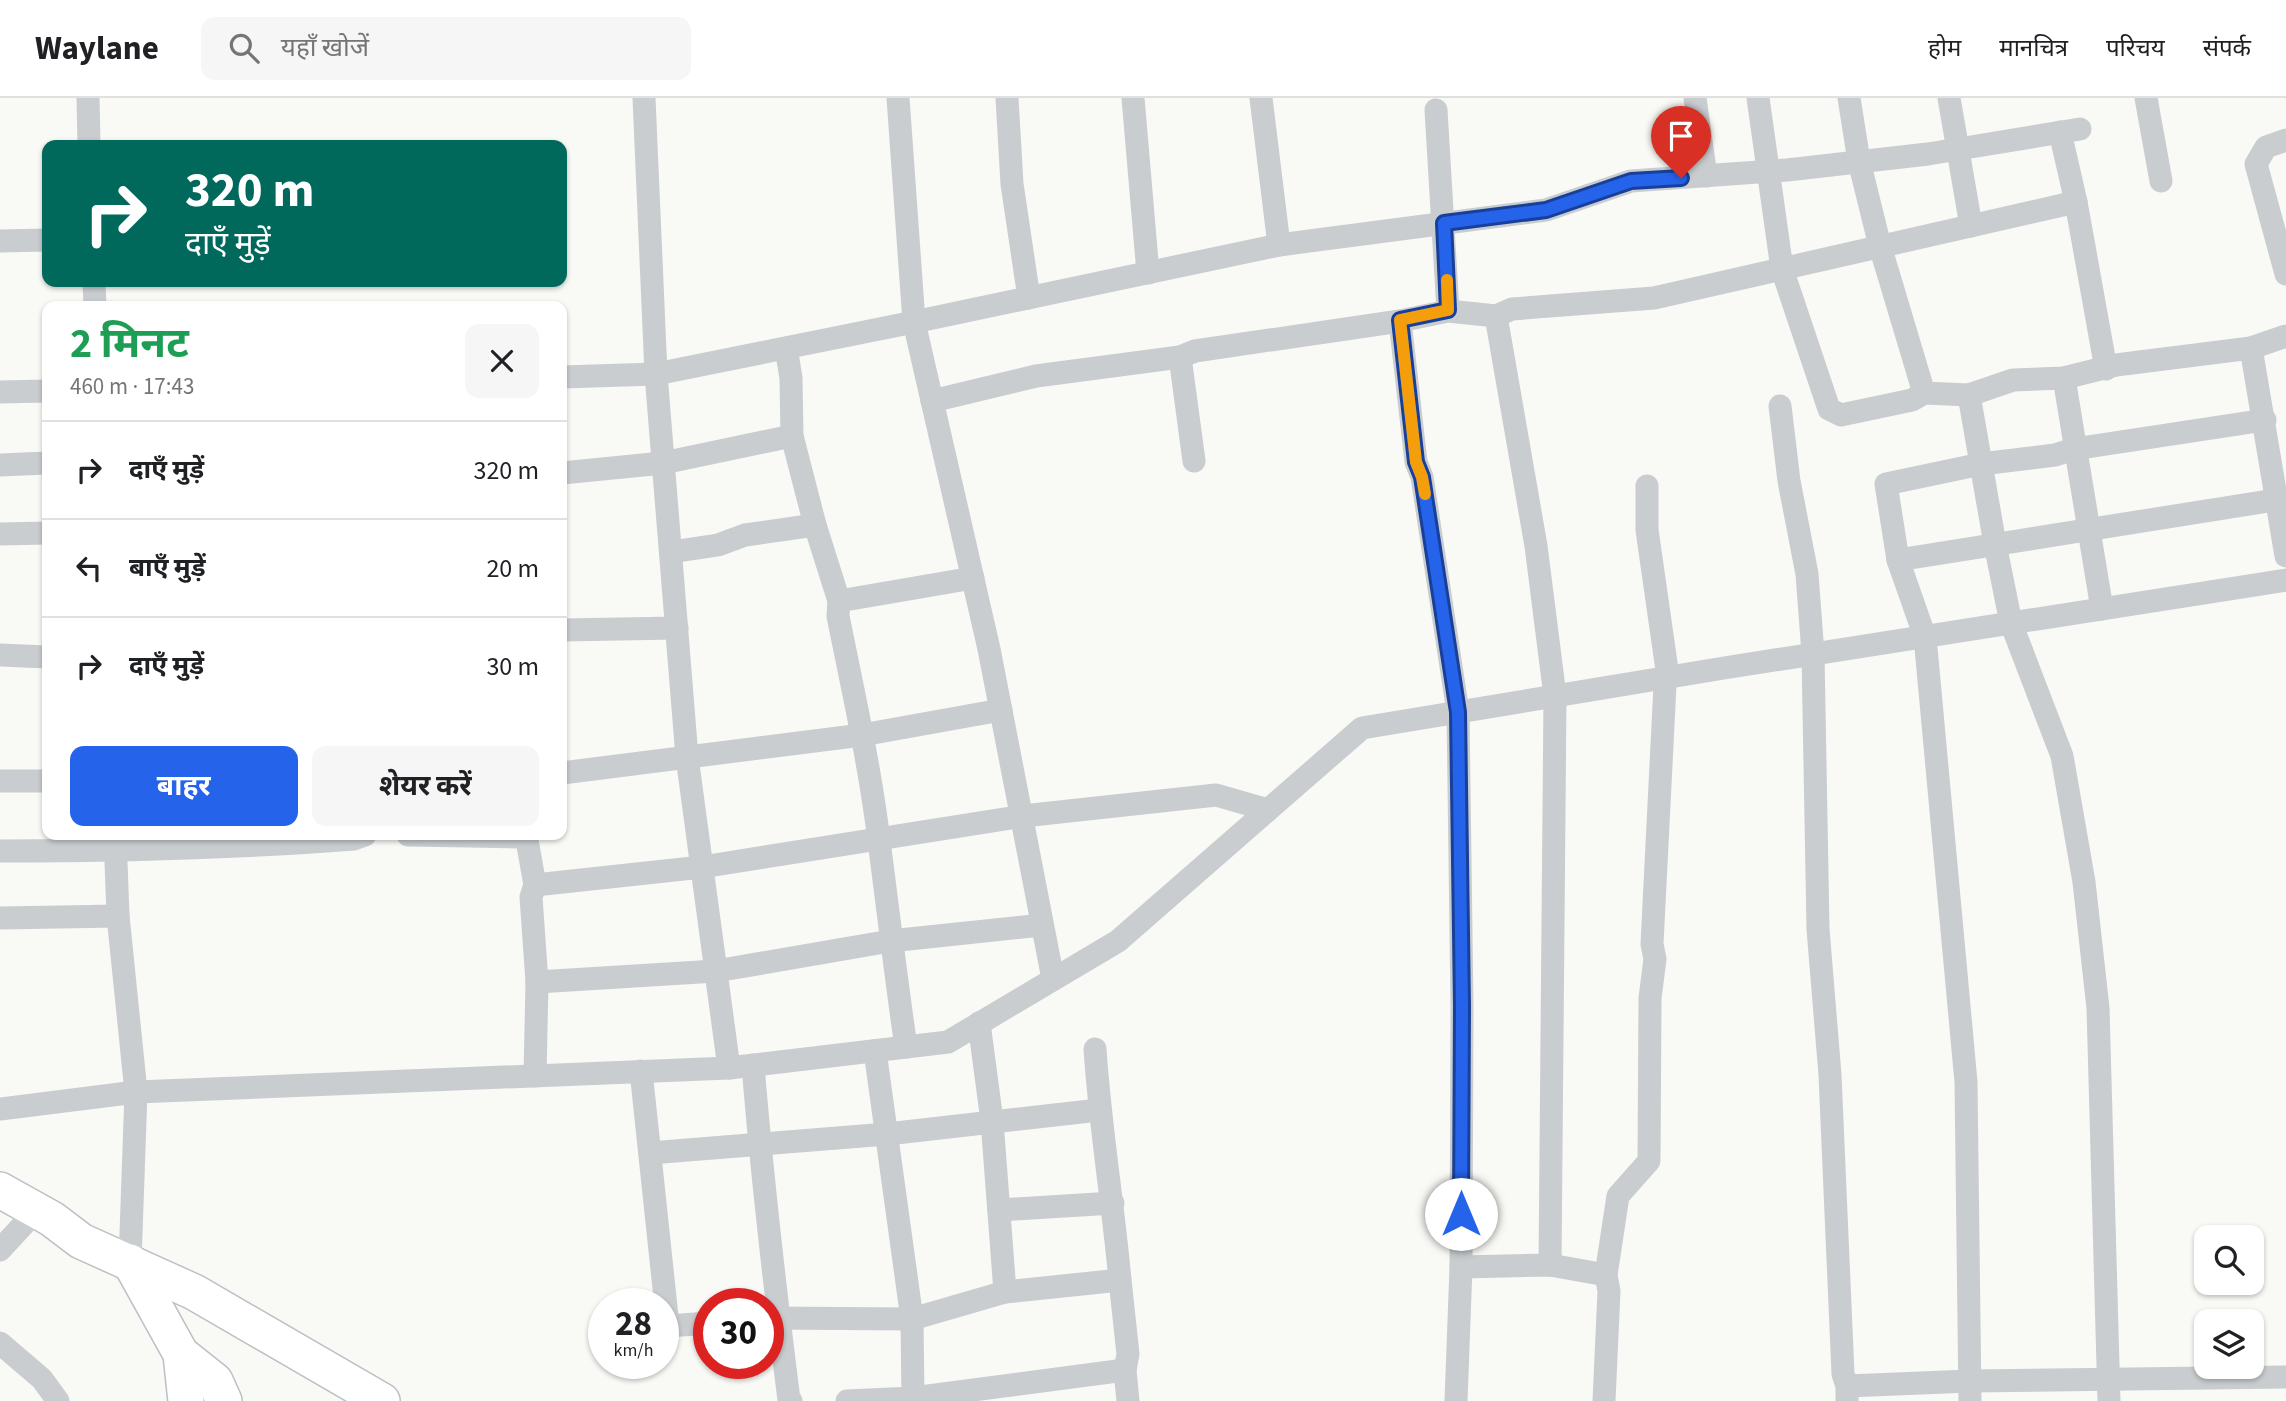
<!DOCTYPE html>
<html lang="hi">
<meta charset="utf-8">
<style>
:root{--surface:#fff;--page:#f6f6f6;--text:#202124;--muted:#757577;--line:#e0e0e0;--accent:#2563eb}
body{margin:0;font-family:"Source Sans 3","Noto Sans Devanagari",sans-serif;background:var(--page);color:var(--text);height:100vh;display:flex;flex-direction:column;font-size:26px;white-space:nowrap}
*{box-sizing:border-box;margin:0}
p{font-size:23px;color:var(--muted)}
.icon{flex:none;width:38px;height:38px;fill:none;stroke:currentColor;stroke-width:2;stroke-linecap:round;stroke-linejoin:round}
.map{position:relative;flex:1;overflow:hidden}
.sheet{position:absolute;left:42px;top:203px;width:525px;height:539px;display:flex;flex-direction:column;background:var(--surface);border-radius:14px;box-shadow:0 2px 5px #0004}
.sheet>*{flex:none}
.hud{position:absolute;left:42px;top:42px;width:525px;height:147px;border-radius:14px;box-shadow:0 2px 5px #0004;background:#00695c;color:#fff;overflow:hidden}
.buttons{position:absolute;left:2194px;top:1127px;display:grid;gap:14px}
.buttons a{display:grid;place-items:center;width:70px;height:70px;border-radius:14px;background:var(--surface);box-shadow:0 2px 5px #0004;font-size:35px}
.speed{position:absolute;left:588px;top:1190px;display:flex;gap:14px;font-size:35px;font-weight:700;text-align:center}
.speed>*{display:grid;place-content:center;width:91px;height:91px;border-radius:50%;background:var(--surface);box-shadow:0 2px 5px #0004;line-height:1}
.speed small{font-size:18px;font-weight:400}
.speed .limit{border:10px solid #d22;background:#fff;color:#111}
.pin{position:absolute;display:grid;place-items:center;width:60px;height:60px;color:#fff;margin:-72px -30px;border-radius:50% 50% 50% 0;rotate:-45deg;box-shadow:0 0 7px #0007}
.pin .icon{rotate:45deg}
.me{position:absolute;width:77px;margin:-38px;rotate:0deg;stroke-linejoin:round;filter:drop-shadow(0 0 5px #0008)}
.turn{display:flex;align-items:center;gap:24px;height:147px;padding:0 28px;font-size:32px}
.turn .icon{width:91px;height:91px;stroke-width:2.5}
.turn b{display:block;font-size:49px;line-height:60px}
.round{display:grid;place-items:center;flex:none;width:74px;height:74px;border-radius:14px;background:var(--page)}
.headline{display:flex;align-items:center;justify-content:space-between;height:119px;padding:0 28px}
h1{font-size:42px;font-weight:700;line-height:52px;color:#1e9e55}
.button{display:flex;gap:14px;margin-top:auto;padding:14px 28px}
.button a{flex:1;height:80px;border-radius:14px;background:var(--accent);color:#fff;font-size:28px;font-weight:700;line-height:80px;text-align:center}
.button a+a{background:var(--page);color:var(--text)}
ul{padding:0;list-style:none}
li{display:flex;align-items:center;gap:21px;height:98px;padding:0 28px;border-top:2px solid var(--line)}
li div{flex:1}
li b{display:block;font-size:26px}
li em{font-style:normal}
header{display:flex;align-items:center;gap:42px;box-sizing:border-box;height:98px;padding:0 35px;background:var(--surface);border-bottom:2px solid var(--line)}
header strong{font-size:33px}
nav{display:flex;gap:38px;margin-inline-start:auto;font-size:24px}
.search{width:490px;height:63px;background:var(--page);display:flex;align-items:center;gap:18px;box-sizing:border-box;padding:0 24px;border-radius:14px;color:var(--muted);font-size:26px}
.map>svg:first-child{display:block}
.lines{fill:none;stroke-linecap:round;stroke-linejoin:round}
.primary-casing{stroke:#bcc0c4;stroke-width:38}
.street{stroke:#c9cdd0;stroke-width:23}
.primary{stroke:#fff;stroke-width:35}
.route-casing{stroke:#184099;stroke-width:18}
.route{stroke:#2563eb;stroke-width:12}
.slow{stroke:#f59e0b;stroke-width:12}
</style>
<header>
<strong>Waylane</strong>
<div class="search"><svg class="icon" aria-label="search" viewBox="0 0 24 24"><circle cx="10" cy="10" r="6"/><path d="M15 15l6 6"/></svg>यहाँ खोजें</div>
<nav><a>होम</a><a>मानचित्र</a><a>परिचय</a><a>संपर्क</a></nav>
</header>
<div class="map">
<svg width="2286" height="1303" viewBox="0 0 2286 1303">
<rect width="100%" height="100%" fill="#f9f9f6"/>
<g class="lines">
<g class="primary-casing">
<g id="primary">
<polyline points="0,1092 52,1121 81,1143 194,1194 382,1303"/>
<polyline points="130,1164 181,1256 215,1283 224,1303"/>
<polyline points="181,1256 186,1303"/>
</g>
</g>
<g class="street">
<polyline points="88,0 89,47"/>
<polyline points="644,0 656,276 687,659 729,970"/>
<polyline points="898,0 914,224 989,551 1053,881"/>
<polyline points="1007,0 1012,86 1029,200"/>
<polyline points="1133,0 1148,175"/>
<polyline points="1261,0 1279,147"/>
<polyline points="1695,0 1706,78"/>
<polyline points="1758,0 1782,171 1829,311 1841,317 1912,302 1924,295 1969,297 2013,282 2064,280 2116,267 2251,250 2286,238"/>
<polyline points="1849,0 1859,63 1880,148 1924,295"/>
<polyline points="1949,0 1971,128"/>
<polyline points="2146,0 2161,83"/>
<polyline points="1436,12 1448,213"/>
<polyline points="2060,34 2076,104 2106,271"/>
<polyline points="2286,42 2266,49 2256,66 2286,176"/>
<polyline points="0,143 47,142"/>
<polyline points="94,184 95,208"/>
<polyline points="1496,218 1536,448 1555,598 1550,1167"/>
<polyline points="1400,223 1416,364 1422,379 1458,614 1462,908 1461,1169 1456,1303"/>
<path d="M 786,250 L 791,280 L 792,338 L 815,427 L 839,503 L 838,518 C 853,593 870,668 879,743 C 888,812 896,880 906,949"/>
<polyline points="2251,250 2286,458"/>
<polyline points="1180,259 1194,363"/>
<polyline points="562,279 656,276 914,224 1279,147 1546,112 1631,83 1787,72 1928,56 2080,31"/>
<polyline points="2064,280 2102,511"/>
<polyline points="0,294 47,293"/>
<polyline points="1969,297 1995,446 2011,525 2062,658 2084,784 2098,910 2109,1303"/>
<polyline points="932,303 1036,278 1180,259 1195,253 1400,223 1448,213 1496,218 1512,211 1654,200 2076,104"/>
<polyline points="1780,308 1789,383 1807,476 1813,556 1818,831 1830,977 1843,1276 1847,1288 1847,1303"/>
<polyline points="0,367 47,365"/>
<polyline points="562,375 663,365 792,338"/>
<polyline points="0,436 47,435"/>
<polyline points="671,454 718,447 745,437 815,427"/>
<polyline points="1898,462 2275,402"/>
<polyline points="839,503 973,480"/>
<polyline points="562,532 677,530"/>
<polyline points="0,557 47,559"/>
<polyline points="562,675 862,637 1001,612"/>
<polyline points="0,683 47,683"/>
<polyline points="115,737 118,818 136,994 130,1164"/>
<polyline points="408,737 519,739 527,742 535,787 531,799 537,884 535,978"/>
<path d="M 0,753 C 118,753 236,750 354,741 L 365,737"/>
<polyline points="535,787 702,769 1023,718 1216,697 1268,712"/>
<polyline points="0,820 118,818"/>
<polyline points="537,884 716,873 890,843 1042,827"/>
<polyline points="979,925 992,1023 1005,1194"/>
<polyline points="875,953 912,1221 913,1303"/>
<path d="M 753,967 C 762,1079 775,1191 789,1302 L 791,1303"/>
<polyline points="641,973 668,1228 709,1225"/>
<polyline points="0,1011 136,994 729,970 948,944 1118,843 1362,630 1724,570 2286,482"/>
<polyline points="650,1055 887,1036 1099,1012"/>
<polyline points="999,1112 1113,1105"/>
<polyline points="0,1152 37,1112"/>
<polyline points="1461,1169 1550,1167 1606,1177"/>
<polyline points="1120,1182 1128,1256 1125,1272 1128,1303"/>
<path d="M 768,1220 L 912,1221 L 1005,1194 L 1120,1182 C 1113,1105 1100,1028 1095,951"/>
<polyline points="0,1245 42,1281 58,1303"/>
<polyline points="1847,1288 1970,1283 2286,1279"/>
<polyline points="847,1303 913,1300 1125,1272"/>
<polyline points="1604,1303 1609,1193 1606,1177 1618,1098 1649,1063 1650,900 1655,861 1652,846 1665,587 1668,579 1647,432 1647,388"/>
<polyline points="1970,1303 1966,984 1925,539 1898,462 1886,386 1981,366 2055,357 2074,351 2265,322"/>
</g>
<use href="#primary" class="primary"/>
</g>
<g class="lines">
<g class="route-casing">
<polyline id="route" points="1461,1116 1462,908 1458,614 1422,379 1416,364 1400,222 1448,212 1444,125 1546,112 1631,83 1681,80"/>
</g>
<use href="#route" class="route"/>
<polyline class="slow" points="1425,396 1422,379 1416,364 1400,222 1448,212 1447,182"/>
</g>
</svg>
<div class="buttons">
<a><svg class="icon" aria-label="search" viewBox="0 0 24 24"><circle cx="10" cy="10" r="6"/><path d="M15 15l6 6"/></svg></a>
<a><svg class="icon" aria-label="layers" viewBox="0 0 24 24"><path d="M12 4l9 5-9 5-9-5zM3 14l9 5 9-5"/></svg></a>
</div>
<div class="speed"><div>28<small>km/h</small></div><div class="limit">30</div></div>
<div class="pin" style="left:1681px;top:80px;background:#d93025"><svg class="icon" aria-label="arrive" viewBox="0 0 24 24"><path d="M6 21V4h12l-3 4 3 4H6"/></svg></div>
<svg class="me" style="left:1461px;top:1116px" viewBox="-20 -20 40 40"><circle r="19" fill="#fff"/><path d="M0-13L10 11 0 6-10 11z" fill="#2563eb"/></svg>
<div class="hud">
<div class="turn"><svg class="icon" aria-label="right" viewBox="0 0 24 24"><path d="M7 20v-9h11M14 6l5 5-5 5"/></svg><div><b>320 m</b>दाएँ मुड़ें</div></div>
</div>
<section class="sheet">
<div class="headline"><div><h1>2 मिनट</h1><p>460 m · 17:43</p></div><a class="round"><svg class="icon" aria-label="close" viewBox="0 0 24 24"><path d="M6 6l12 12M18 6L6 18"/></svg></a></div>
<ul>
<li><svg class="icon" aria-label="right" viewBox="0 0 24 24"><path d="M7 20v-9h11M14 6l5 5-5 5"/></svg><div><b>दाएँ मुड़ें</b></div><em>320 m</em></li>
<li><svg class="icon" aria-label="left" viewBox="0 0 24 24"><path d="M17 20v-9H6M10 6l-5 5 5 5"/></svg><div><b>बाएँ मुड़ें</b></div><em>20 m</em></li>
<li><svg class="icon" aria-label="right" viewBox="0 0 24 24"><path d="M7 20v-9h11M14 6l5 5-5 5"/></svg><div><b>दाएँ मुड़ें</b></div><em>30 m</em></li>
</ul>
<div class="button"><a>बाहर</a><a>शेयर करें</a></div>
</section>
</div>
